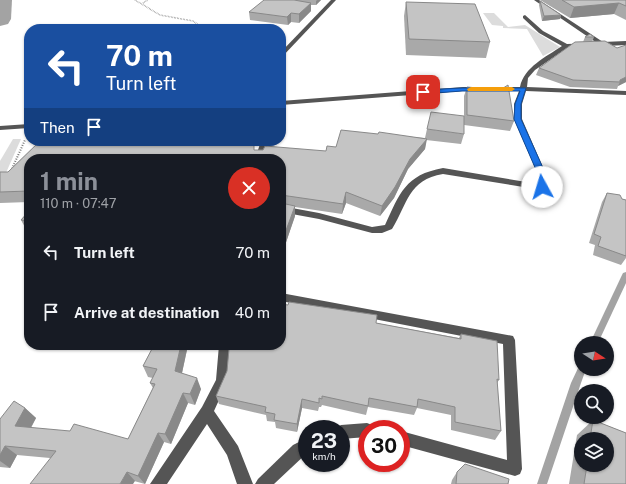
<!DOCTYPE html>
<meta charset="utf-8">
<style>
:root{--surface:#171b24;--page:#242831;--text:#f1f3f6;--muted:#9ea1a6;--accent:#8c9099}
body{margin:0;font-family:"Public Sans",sans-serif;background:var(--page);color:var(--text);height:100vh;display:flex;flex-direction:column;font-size:15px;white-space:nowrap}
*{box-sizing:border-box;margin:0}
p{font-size:13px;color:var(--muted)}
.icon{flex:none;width:22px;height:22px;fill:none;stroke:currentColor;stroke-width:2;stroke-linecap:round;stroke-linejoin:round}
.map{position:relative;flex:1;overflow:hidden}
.side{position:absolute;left:24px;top:154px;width:262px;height:196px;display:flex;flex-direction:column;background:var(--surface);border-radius:16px;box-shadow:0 1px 3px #0004}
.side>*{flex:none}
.top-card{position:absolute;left:24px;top:24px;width:262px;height:122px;border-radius:16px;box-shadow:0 1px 3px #0004;background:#1a4fa0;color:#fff;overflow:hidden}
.needle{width:26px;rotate:102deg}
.tools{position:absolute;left:574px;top:336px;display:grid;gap:8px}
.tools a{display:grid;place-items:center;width:40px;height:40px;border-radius:50%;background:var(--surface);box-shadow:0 1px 3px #0004;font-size:20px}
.speed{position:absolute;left:298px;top:420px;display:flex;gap:8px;font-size:20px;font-weight:700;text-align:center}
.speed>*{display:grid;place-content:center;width:52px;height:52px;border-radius:50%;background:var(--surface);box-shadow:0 1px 3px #0004;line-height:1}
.speed small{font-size:10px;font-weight:400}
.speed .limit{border:6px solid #d22;background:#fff;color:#111}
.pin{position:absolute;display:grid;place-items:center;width:34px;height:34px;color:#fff;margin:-17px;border-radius:8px;box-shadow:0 2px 6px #0006}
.me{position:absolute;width:44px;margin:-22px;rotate:354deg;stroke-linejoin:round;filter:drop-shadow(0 0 3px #0008)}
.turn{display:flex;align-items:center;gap:14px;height:84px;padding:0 16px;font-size:18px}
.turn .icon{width:52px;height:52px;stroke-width:2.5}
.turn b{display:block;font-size:28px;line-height:34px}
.then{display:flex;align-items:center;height:38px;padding:0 16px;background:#0003;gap:8px;font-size:15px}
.round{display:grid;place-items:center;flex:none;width:42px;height:42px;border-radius:21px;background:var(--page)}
.summary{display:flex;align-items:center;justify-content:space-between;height:68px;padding:0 16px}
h1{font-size:24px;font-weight:700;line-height:30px;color:var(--accent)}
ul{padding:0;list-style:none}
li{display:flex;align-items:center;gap:12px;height:60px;padding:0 16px}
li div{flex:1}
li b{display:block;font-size:15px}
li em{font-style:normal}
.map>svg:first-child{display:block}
.green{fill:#dcdcdc}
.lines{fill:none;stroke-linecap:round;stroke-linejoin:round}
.stream{fill:#a3a3a3;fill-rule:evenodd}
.river{fill:#a3a3a3;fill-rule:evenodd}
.path-far1{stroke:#777;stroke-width:1.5;stroke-dasharray:0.5 1;stroke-linecap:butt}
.path{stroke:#777;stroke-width:2;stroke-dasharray:1 1.5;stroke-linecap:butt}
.minor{fill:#555;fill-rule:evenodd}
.wall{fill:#a9a9a9;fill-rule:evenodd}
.shaded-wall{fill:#898989}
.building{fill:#c4c4c4;stroke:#898989}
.route{fill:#1a73e8;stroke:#114b97}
.slow{fill:#f59e0b}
</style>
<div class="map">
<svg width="626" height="484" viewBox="0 0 626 484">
<rect width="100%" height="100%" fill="#fff"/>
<g class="green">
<polygon points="483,13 494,13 508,27 525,25 560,47 543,56 527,29 503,28 503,26 492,25"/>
<polygon points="13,139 21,139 5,175 0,182 0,161"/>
</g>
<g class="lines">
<g class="stream">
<polygon points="626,272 626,283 598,343 590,343 622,275 623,273"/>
<polygon points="581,365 581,369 586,369 581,383 547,484 537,484 571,383 579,366"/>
</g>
<polygon class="river" points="0,0 12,0 11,19 8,24 0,26"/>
<g class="path-far1">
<polyline points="135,0 160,15 193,21 204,29"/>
<polyline points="143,3 148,0"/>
</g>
<polyline class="path" points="11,171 25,140"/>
<g class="minor">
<polygon points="331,0 336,0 281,58 281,52"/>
<path d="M 534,0 L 539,0 L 603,42 L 626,41 L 626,45 L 567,48 L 535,70 L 528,78 L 527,87 L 626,91 L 626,95 L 526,91 L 522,104 L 522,119 L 548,179 L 545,189 L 542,190 L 443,174 C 408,180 408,203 392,229 L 382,233 L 372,233 L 319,219 L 281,212 L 281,206 L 319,213 L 372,227 L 385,225 C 400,193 405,175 443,168 L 538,184 L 540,179 L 514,119 L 514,104 L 519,91 L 463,91 L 281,105 L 281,101 L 463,87 L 520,87 C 524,67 546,57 562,46 L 539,33 L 523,18 L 523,16 L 525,15 L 543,31 L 567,44 L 597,43 Z"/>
<polygon points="29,124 29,128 0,130 0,126"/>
<polygon points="261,141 269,141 263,159 255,159"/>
<polygon points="281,293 513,336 515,340 522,469 520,474 515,476 401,445 401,431 507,460 503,344 281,301"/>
<polygon points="219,345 231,345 228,380 214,411 238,446 253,484 237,484 227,455 207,424 167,484 150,484 202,407 216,380"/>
<polygon points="367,423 372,425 374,429 367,429 367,437 341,439 341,429 335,429 341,425"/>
<polygon points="307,438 307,453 274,484 255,484 258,479 293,445"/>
</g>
</g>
<g class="wall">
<polygon points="297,0 321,0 316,5 311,5 311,11 299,23 291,22 288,25 250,20 249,12"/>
<polygon points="540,0 626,0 626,20 614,14 570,18"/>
<polygon points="540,1 561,15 560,19 542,21 539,5"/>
<polygon points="406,2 490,42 486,58 406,55 404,16"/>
<polygon points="585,37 594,37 592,42 617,48 626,45 626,82 618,86 617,89 570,87 536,75 539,68 583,42"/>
<polygon points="467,87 514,121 510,131 464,125 464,96"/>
<polygon points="427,129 464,134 461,144 426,140 425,149 408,169 394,198 380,216 346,203 342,214 295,207 295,216 281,257 281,159 29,159 29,202 0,203 0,173 8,172 40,141 255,141 252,145 254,150 326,151 336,147 378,134 425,138"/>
<polygon points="607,193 622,199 626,200 626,258 621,265 593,255 595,245 589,243 602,202"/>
<polygon points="29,211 29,231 27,231 21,220"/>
<polygon points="376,323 459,338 461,334 499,380 497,383 501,431 495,440 451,430 451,415 417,408 414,415 368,407 366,415 322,405 321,407 319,407 318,411 302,408 297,432 276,428 275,422 267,421 266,415 219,404 216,396"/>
<polygon points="154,345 188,345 182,373 201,389 195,405 188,403 171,444 164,442 145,484 50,458 17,455 10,468 0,467 0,419 25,408 36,418 31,428 128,439 153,388 150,383 153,378 148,377 143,366"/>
<path d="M 593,420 L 626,433 L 626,484 L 569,484 L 577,435 ZM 581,439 L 607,439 L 607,465 L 581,465 Z"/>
<polygon points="457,472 508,484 451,484 452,480"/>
</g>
<g class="shaded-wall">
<polygon points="317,0 321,0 316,5 316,1"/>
<polygon points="311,3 311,11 299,23 299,14"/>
<polygon points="619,3 614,14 570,18 574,7"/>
<polygon points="291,13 291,22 288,25 287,17"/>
<polygon points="561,15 560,19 542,21 544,16"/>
<polygon points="626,77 626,82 618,86 620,82 620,80"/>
<polygon points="427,139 425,149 408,169 394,198 380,216 382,206 410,159"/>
<polygon points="247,141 255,141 246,154 245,144"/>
<polygon points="346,192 346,203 342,214 343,204"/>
<polygon points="295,206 295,216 281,257 281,244"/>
<polygon points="181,345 188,345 180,382 175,371"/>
<polygon points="197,378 201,389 195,405 190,394"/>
<polygon points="183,393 188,403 171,444 165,434"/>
<polygon points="302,399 302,408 297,432 297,424"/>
<polygon points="25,408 36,418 26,436 15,426"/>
<polygon points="158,433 164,442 145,484 138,476"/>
<polygon points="5,446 17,455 10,468 0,461 0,455"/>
<polygon points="127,472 135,481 133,484 120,484"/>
</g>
<g class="building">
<polygon points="264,0 294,0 311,3 299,14 291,13 287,17 249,12"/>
<polygon points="562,0 626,0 626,6 619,3 574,7"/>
<polygon points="540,1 561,15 544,16"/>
<polygon points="406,2 475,4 490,42 409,39"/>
<polygon points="590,34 594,37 585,37"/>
<polygon points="605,41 617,48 626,45 626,77 620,80 620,82 573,80 539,68 575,42"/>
<polygon points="508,85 514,121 467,115 467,87 500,90"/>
<polygon points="431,112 464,116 464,134 427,129"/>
<polygon points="341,130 378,134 379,132 427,139 410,159 395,187 382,206 346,192 343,204 281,195 281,159 29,159 29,191 0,192 0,172 8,172 40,141 247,141 245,144 254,145 254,150 263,150 265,146 326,151 327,146 336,147"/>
<polygon points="607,193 620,195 622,199 626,200 626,256 598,246 601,237 594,234"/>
<polygon points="281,203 295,206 281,244"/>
<polygon points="29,211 29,221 21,220"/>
<polygon points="289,302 377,315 376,323 461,339 461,334 497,341 499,380 497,379 501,431 455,422 455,407 418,399 417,407 369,398 368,406 322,396 322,399 319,398 319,403 302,399 297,424 274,420 275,414 265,412 266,407 216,396 227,371 229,349 230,345 281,345 281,304 288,305"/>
<polygon points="154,345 181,345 175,371 197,378 190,394 183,393 165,434 158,433 138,476 127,472 120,484 30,484 56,451 5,446 0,455 0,419 14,401 25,408 15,426 70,431 74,424 128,439 155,384 150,383 157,369 143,366"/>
<polygon points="593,420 626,433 626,484 584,484 587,465 607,465 607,439 590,439"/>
<polygon points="465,464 509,479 508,484 456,484 457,472"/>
</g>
<polygon class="route" points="462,88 526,88 521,104 521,119 548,179 545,189 542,189 538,187 540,179 514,119 515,104 520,91 462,91 423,94 420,92 423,90"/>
<polygon class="slow" points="471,87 512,87 515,89 512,91 468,91 467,89"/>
</svg>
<div class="tools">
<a><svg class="needle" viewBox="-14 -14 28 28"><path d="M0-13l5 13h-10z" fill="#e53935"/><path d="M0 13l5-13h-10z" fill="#9ea1a6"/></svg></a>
<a><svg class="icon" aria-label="search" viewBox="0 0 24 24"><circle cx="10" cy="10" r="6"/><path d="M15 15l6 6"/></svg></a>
<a><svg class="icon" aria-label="layers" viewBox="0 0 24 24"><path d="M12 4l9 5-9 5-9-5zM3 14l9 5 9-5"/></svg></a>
</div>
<div class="speed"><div>23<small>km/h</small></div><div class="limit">30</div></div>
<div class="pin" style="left:423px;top:92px;background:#d93025"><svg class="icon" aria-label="arrive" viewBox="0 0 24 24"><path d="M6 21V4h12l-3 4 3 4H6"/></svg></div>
<svg class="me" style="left:542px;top:187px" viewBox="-20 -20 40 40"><circle r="19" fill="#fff"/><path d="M0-13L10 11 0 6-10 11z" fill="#1a73e8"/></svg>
<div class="top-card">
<div class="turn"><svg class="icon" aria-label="left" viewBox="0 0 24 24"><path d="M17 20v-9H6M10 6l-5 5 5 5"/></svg><div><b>70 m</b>Turn left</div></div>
<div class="then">Then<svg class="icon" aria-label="arrive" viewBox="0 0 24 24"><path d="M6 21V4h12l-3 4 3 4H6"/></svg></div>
</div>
<section class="side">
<div class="summary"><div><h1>1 min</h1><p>110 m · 07:47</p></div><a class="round" style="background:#d93025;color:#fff"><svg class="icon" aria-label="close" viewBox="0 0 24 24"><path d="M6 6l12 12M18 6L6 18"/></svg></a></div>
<ul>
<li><svg class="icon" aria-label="left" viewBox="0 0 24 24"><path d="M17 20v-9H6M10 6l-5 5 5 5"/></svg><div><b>Turn left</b></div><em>70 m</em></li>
<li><svg class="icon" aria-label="arrive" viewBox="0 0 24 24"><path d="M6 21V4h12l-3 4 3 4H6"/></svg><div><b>Arrive at destination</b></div><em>40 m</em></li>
</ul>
</section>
</div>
